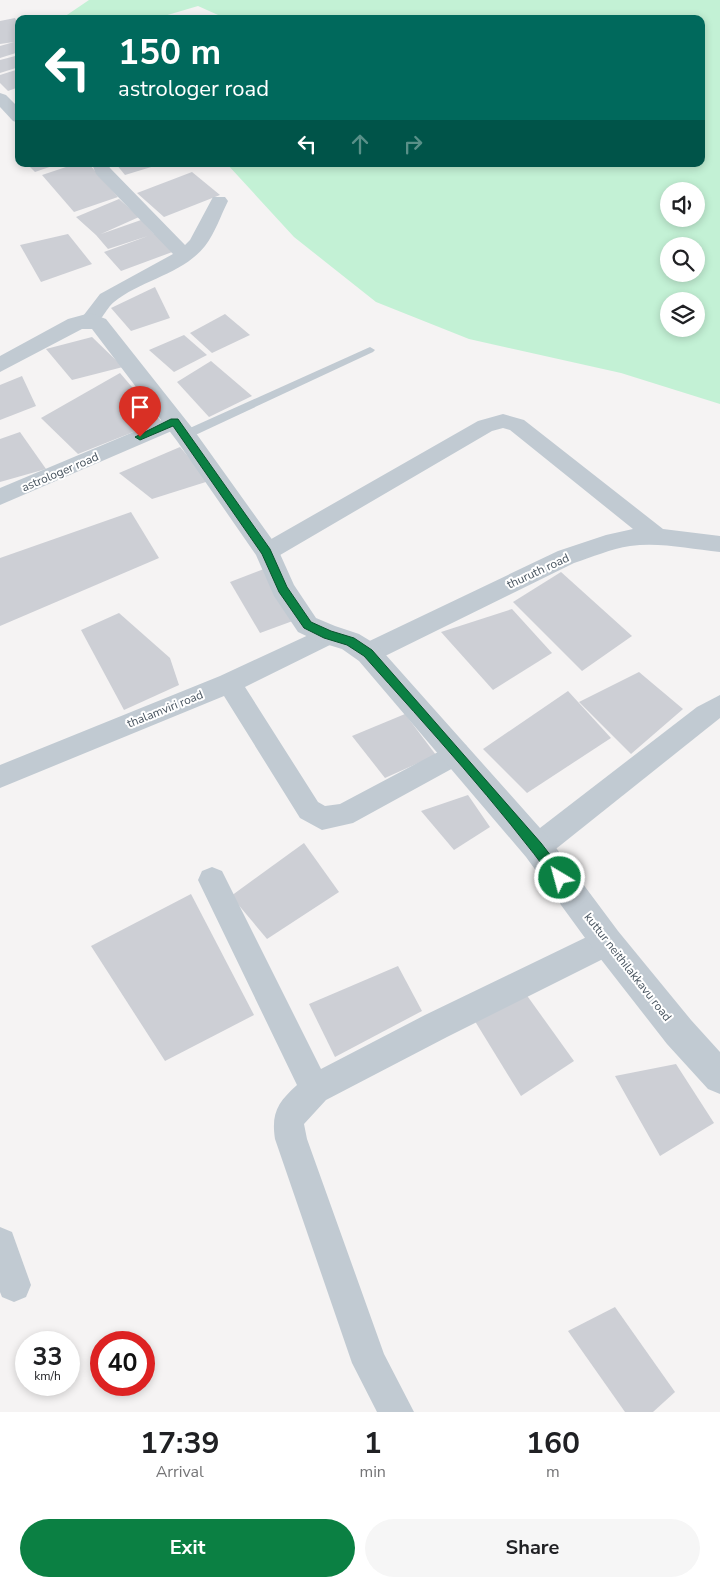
<!DOCTYPE html>
<style>
:root{--surface:#fff;--page:#f6f6f6;--text:#202124;--muted:#757577;--accent:#0b8043}
body{margin:0;font-family:"Nunito Sans",sans-serif;background:var(--page);color:var(--text);height:100vh;display:flex;flex-direction:column;font-size:19px;white-space:nowrap}
*{box-sizing:border-box;margin:0}
p{font-size:16px;color:var(--muted)}
.icon{flex:none;width:28px;height:28px;fill:none;stroke:currentColor;stroke-width:2;stroke-linecap:round;stroke-linejoin:round}
.map{position:relative;height:1412px;overflow:hidden}
.details{display:flex;flex-direction:column;background:var(--surface);flex:1}
.details>*{flex:none}
.hud{position:absolute;left:15px;top:15px;width:690px;height:152px;border-radius:10px;box-shadow:0 2px 8px #0003;background:#00695c;color:#fff;overflow:hidden}
.tools{position:absolute;left:660px;top:182px;display:grid;gap:10px}
.tools a{display:grid;place-items:center;width:45px;height:45px;border-radius:50%;background:var(--surface);box-shadow:0 2px 8px #0003;font-size:25px}
.speed{position:absolute;left:15px;top:1331px;display:flex;gap:10px;font-size:25px;font-weight:700;text-align:center}
.speed>*{display:grid;place-content:center;width:65px;height:65px;border-radius:50%;background:var(--surface);box-shadow:0 2px 8px #0003;line-height:1}
.speed small{font-size:12px;font-weight:400}
.speed .limit{border:8px solid #d22;background:#fff;color:#111}
.pin{position:absolute;display:grid;place-items:center;width:42px;height:42px;color:#fff;margin:-51px -21px;border-radius:50% 50% 50% 0;rotate:-45deg;box-shadow:0 0 5px #0007}
.pin .icon{rotate:45deg}
.me{position:absolute;width:55px;margin:-28px;rotate:323deg;stroke-linejoin:round;filter:drop-shadow(0 0 4px #0008)}
.turn{display:flex;align-items:center;gap:18px;height:105px;padding:0 20px;font-size:22px}
.turn .icon{width:65px;height:65px;stroke-width:2.5}
.turn b{display:block;font-size:35px;line-height:42px}
.lanes{display:flex;align-items:center;height:48px;padding:0 20px;background:#0003;justify-content:center;gap:25px;direction:ltr}
.lanes .off{opacity:.35}
.eta{display:flex;justify-content:space-evenly;align-items:center;height:85px;text-align:center}
.eta b{font-size:30px;font-weight:700;line-height:35px}
.action{display:flex;gap:10px;margin-top:auto;padding:10px 20px}
.action a{flex:1;height:58px;border-radius:30px;background:var(--accent);color:#fff;font-size:20px;font-weight:700;line-height:58px;text-align:center}
.action a+a{background:var(--page);color:var(--text)}
.map>svg:first-child{display:block}
.green{fill:#c3f1d5;fill-rule:evenodd}
.building{fill:#cdcfd5}
.lines{fill:none;stroke-linecap:round;stroke-linejoin:round}
.service{fill:#c1cad2;fill-rule:evenodd}
.minor{fill:#c1cad2;fill-rule:evenodd}
.tertiary{fill:#c1cad2;fill-rule:evenodd}
.route{fill:#0b8043;stroke:#07532c}
.labels{text-anchor:middle;dominant-baseline:central;stroke-width:4;stroke-linejoin:round;paint-order:stroke}
.street-label{font-size:12px;fill:#4a5661;stroke:#fff}
</style>
<div class="map">
<svg width="720" height="1412" viewBox="0 0 720 1412">
<rect width="100%" height="100%" fill="#f5f3f3"/>
<path class="green" d="M 89,0 L 720,0 L 720,404 L 621,373 L 469,339 L 376,302 L 294,237 L 227,164 L 701,164 L 701,19 L 227,19 L 198,6 L 154,19 L 61,19 ZM 669,191 L 696,191 L 696,219 L 669,219 ZM 669,246 L 696,246 L 696,274 L 669,274 ZM 669,301 L 696,301 L 696,329 L 669,329 Z"/>
<g class="building">
<polygon points="15,18 19,25 19,40 16,41 19,43 19,52 0,58 0,46 14,42 0,44 0,21"/>
<polygon points="19,55 19,67 0,73 0,60"/>
<polygon points="19,69 19,87 8,91 0,83 0,75"/>
<polygon points="27,164 58,164 35,172"/>
<polygon points="75,164 89,164 118,197 74,212 42,175"/>
<polygon points="116,164 161,164 125,175"/>
<polygon points="192,172 220,195 164,217 137,193"/>
<polygon points="119,199 139,217 101,234 141,220 154,234 157,233 175,251 121,271 104,252 148,236 108,249 96,235 76,217"/>
<polygon points="68,234 92,264 41,282 20,245"/>
<polygon points="155,287 170,318 131,331 111,308"/>
<polygon points="225,314 250,335 212,353 190,333"/>
<polygon points="184,335 207,355 174,372 149,350"/>
<polygon points="92,337 123,367 72,380 46,349"/>
<polygon points="211,361 252,396 209,417 177,382"/>
<polygon points="120,373 161,421 78,454 41,418"/>
<polygon points="22,376 36,406 0,420 0,385"/>
<polygon points="20,432 46,469 0,482 0,439"/>
<polygon points="180,447 209,481 152,499 119,473"/>
<polygon points="131,512 159,558 0,626 0,558"/>
<polygon points="277,564 309,615 260,633 230,582"/>
<polygon points="561,572 632,636 582,671 513,602"/>
<polygon points="512,609 552,653 493,690 441,632"/>
<polygon points="119,613 170,658 179,685 124,710 81,630"/>
<polygon points="639,672 683,709 631,754 579,702"/>
<polygon points="568,691 611,738 527,793 483,749"/>
<polygon points="405,714 436,755 385,778 352,736"/>
<polygon points="468,795 490,827 454,850 421,811"/>
<polygon points="304,843 339,892 267,939 231,896"/>
<polygon points="191,894 254,1015 165,1061 91,946"/>
<polygon points="398,966 422,1011 335,1057 309,1004"/>
<polygon points="523,990 574,1061 521,1096 473,1018"/>
<polygon points="676,1064 714,1123 660,1156 615,1076"/>
<polygon points="615,1307 675,1392 653,1412 625,1412 568,1331"/>
</g>
<g class="lines">
<polygon class="service" points="370,347 375,350 373,352 189,438 181,438 180,435 181,432"/>
<g class="minor">
<polygon points="0,93 6,95 19,108 19,123 13,121 0,107"/>
<path d="M 92,164 L 108,164 L 110,168 L 185,245 L 190,240 L 213,197 L 225,197 L 228,201 C 221,215 215,233 205,246 C 183,274 141,280 114,302 C 103,311 101,329 83,324 L 80,320 L 100,294 L 173,254 L 96,174 Z"/>
<path d="M 503,414 L 524,420 L 663,529 L 720,536 L 720,552 C 690,549 660,542 630,546 C 611,549 592,557 574,563 L 377,660 L 368,663 L 359,660 L 356,653 L 359,646 L 558,551 L 606,535 L 633,529 L 510,430 L 503,428 L 492,431 L 275,558 L 267,560 L 259,558 L 256,552 L 259,546 L 478,421 Z"/>
<polygon points="174,415 181,417 184,422 181,427 0,505 0,488"/>
<polygon points="328,626 336,628 340,635 336,642 245,687 318,802 325,806 340,804 457,742 466,745 470,753 466,761 353,823 322,830 300,818 224,696 0,788 0,765 220,676"/>
<polygon points="720,695 720,718 547,856 537,859 527,856 523,847 527,838 697,707"/>
<path d="M 212,867 L 222,871 L 321,1069 L 425,1015 L 597,932 L 607,928 L 617,932 L 621,942 L 617,952 L 447,1037 L 326,1100 L 304,1124 L 307,1139 L 384,1354 L 414,1412 L 377,1412 L 352,1363 L 275,1139 C 271,1113 278,1102 297,1085 L 198,880 L 202,871 Z"/>
<polygon points="0,1227 12,1232 31,1285 26,1297 14,1302 2,1297 0,1292"/>
</g>
<polygon class="tertiary" points="90,313 106,319 193,429 276,545 294,585 316,618 335,626 359,634 377,645 548,837 618,931 691,1020 720,1052 720,1094 708,1089 667,1044 596,953 526,857 359,661 342,649 319,642 298,632 274,596 256,555 177,441 92,329 82,329 0,372 0,356 68,319"/>
</g>
<path class="route" d="M 171,419 L 178,419 L 270,549 L 287,587 L 311,622 L 331,631 L 354,638 L 372,650 L 541,843 L 565,874 L 567,878 L 565,883 L 556,883 C 497,803 430,730 364,656 L 347,645 L 324,638 L 304,628 L 279,592 L 262,554 L 173,426 L 140,440 L 135,437 Z"/>
<g class="labels">
<g class="street-label">
<text transform="translate(60 472) rotate(-23)">astrologer road</text>
<text transform="translate(538 571) rotate(-25)">thuruth road</text>
<text transform="translate(165 709) rotate(-22)">thalamviri road</text>
<text transform="translate(628 967) rotate(52)">kuttur neithilakkavu road</text>
</g>
</g>
</svg>
<div class="tools">
<a><svg class="icon" aria-label="sound" viewBox="0 0 24 24"><path d="M4 9h4l5-4v14l-5-4H4zM17 9q2 3 0 6"/></svg></a>
<a><svg class="icon" aria-label="search" viewBox="0 0 24 24"><circle cx="10" cy="10" r="6"/><path d="M15 15l6 6"/></svg></a>
<a><svg class="icon" aria-label="layers" viewBox="0 0 24 24"><path d="M12 4l9 5-9 5-9-5zM3 14l9 5 9-5"/></svg></a>
</div>
<div class="speed"><div>33<small>km/h</small></div><div class="limit">40</div></div>
<div class="pin" style="left:140px;top:437px;background:#d93025"><svg class="icon" aria-label="arrive" viewBox="0 0 24 24"><path d="M6 21V4h12l-3 4 3 4H6"/></svg></div>
<svg class="me" style="left:560px;top:878px" viewBox="-20 -20 40 40"><circle r="17" fill="#0b8043" stroke="#fff" stroke-width="3"/><path d="M0-11L8 9 0 5-8 9z" fill="#fff"/></svg>
<div class="hud">
<div class="turn"><svg class="icon" aria-label="left" viewBox="0 0 24 24"><path d="M17 20v-9H6M10 6l-5 5 5 5"/></svg><div><b>150 m</b>astrologer road</div></div>
<div class="lanes"><svg class="icon" aria-label="left" viewBox="0 0 24 24"><path d="M17 20v-9H6M10 6l-5 5 5 5"/></svg><svg class="icon off" aria-label="ahead" viewBox="0 0 24 24"><path d="M12 20V5M6 11l6-6 6 6"/></svg><svg class="icon off" aria-label="right" viewBox="0 0 24 24"><path d="M7 20v-9h11M14 6l5 5-5 5"/></svg></div>
</div>
</div>
<section class="details">
<div class="eta">
<div><b>17:39</b><p>Arrival</p></div>
<div><b>1</b><p>min</p></div>
<div><b>160</b><p>m</p></div>
</div>
<div class="action"><a>Exit</a><a>Share</a></div>
</section>
